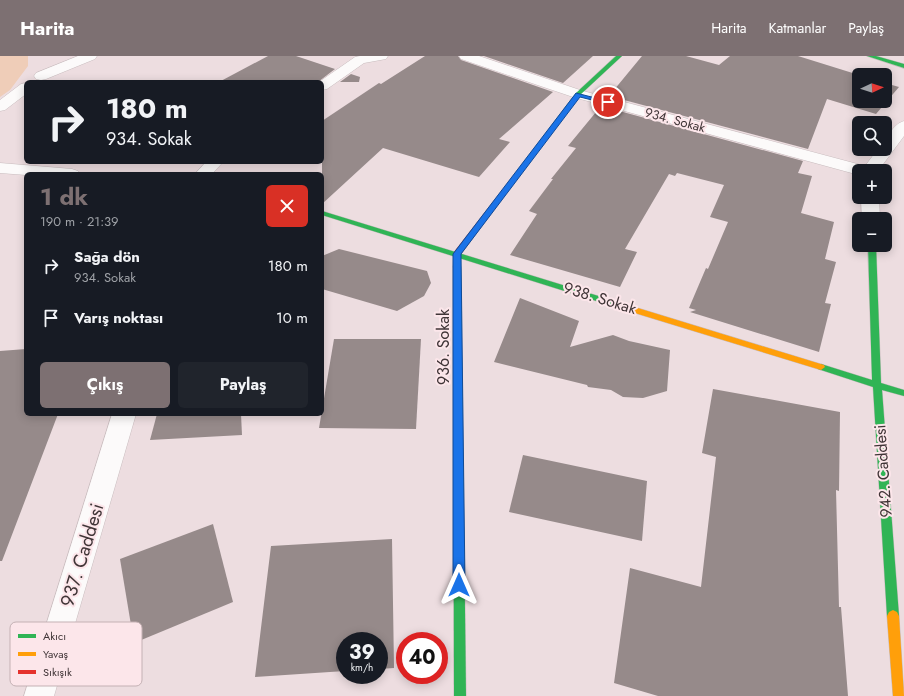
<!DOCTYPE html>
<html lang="tr">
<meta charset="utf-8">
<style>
:root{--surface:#171b24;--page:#20242c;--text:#f1f3f6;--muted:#9ea1a6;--accent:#7d7072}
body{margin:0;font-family:Jost,sans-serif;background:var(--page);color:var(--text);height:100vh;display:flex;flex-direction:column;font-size:15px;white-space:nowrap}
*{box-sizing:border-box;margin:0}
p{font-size:13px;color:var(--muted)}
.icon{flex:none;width:22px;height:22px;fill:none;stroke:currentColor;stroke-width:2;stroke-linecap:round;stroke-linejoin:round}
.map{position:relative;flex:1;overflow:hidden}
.drawer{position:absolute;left:24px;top:116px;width:300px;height:244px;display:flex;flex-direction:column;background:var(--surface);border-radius:6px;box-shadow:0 2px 10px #0003}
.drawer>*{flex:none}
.top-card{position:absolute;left:24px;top:24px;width:300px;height:84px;border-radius:6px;box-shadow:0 2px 10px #0003;background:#171b24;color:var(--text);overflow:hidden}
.needle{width:26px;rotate:86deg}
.tools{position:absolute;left:852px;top:12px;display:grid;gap:8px}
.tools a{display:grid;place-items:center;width:40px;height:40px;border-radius:6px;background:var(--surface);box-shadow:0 2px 10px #0003;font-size:20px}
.speed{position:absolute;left:336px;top:576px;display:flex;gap:8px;font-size:20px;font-weight:700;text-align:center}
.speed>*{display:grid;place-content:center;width:52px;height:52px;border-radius:50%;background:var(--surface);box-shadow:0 2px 10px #0003;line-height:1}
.speed small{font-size:10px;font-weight:400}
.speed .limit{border:6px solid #d22;background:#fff;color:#111}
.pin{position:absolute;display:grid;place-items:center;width:34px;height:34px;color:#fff;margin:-17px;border:2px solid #fff;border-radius:50%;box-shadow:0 1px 4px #0007}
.me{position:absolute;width:44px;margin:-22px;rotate:0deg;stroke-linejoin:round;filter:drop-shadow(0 0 3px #0008)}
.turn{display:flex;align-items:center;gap:14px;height:84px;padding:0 16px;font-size:18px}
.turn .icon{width:52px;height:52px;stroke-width:2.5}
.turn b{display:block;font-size:28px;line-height:34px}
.round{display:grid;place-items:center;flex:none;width:42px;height:42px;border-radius:6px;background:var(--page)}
.overview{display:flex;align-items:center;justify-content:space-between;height:68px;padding:0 16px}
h1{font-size:24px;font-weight:700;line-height:30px;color:var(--accent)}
.primary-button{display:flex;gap:8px;margin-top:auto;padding:8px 16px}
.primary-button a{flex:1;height:46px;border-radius:6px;background:var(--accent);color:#fff;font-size:16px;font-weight:700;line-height:46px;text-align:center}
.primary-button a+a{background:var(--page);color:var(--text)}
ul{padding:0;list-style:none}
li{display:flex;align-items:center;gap:12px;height:52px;padding:0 16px}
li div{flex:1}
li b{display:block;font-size:15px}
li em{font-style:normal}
header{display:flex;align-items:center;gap:24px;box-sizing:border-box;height:56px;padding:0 20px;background:var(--accent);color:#fff}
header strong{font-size:19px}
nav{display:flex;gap:22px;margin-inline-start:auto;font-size:14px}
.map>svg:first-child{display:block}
.green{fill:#efcdb8}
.building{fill:#968a8a}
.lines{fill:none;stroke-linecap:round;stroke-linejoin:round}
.street-casing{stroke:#c8bcbe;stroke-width:1}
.fast-casing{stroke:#c8bcbe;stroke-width:1}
.slow-casing{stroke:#c8bcbe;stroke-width:1}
.jam-casing{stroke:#c8bcbe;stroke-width:1}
.street{fill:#fcfafa;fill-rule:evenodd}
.fast{fill:#30b455;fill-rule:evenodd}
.slow{fill:#ff9f0a;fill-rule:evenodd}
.jam{fill:#e5322d;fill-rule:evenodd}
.route{fill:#1a73e8;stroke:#114b97}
.labels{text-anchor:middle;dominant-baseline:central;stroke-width:4;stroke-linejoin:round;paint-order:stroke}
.far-street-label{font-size:13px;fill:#403537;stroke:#fce6ea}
.street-label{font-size:16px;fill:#403537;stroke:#fce6ea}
.near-street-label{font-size:19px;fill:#403537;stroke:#fce6ea}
.key{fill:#fce6ea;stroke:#c4b1b4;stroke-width:1}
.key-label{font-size:11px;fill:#403537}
</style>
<header>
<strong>Harita</strong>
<nav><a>Harita</a><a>Katmanlar</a><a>Paylaş</a></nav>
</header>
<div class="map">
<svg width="904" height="640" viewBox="0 0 904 640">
<rect width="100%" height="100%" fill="#eddde0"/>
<polygon class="green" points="0,0 28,0 28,10 10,34 0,41"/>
<g class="building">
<polygon points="268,0 296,0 335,13 318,26 219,26"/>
<polygon points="425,0 458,0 461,4 553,36 499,83 510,86 479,121 383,92 322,148 322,65 379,27 381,28"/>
<polygon points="484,0 593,0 563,27"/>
<polygon points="642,0 686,0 719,9 730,0 798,0 859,19 859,45 885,45 885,27 899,31 876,58 827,43 808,93 609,40"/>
<polygon points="351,18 360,21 359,26 340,26"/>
<polygon points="601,50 803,105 798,117 812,120 801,157 834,166 825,203 836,206 825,247 831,248 819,296 690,256 696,254 689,252 706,212 708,213 728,166 710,161 724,129 677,117 675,120 669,118 625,193 637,196 620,231 510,199 537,158 529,155 553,123 551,123 576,92 568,90"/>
<polygon points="339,193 427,215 431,227 424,240 397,255 322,233 322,200"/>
<polygon points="520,242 579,265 570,291 613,279 629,285 670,294 667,335 643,342 623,341 611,334 588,331 587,329 494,306"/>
<polygon points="334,283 421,283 416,373 319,372"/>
<polygon points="26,293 26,358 58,358 2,505 0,505 0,295"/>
<polygon points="713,333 840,356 839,435 836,434 839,551 841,551 848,640 658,640 614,627 630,512 701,531 716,401 702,397"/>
<polygon points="157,358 241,358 242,379 150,384"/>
<polygon points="523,399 647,425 642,485 509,456"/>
<polygon points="213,468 233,546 134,587 120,503"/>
<polygon points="392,483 394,612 379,613 379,585 345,585 345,615 255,621 271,490"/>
</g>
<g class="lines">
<g class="street-casing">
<g id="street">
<polygon points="78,0 97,0 95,3 46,23 41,24 36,23 34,20 36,17"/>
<polygon points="360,0 388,0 386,3 364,7 327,33 322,34 322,26 319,26 355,1"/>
<path d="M 459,0 L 479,0 L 583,35 L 865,110 L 878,93 L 885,93 C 885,83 893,68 904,65 L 904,80 L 878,115 L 859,115 L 859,119 L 573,41 L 461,3 Z"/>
<polygon points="26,27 26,38 5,54 0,55 0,44 21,28"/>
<polygon points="206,106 223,106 212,118 195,118"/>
<polygon points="0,107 72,113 78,115 80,118 26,119 0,117"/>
<polygon points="861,141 879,141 880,163 862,163"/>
<polygon points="112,358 136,358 54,640 24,640"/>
</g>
</g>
<g class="fast-casing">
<g id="fast">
<polygon points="616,0 622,0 580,39 525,112 521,112 521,110 576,37"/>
<polygon points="867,0 876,0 904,8 904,12"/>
<polygon points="322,155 631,250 632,252 628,255 625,254 322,159"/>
<polygon points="868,189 876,189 881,327 904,334 904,340 882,334 899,560 897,564 893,566 889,564 887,560 873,331 818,313 817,311 821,308 872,324"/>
<polygon points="454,209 460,209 461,211 466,640 454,640 453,211"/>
</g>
</g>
<g class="slow-casing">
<g id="slow">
<polygon points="628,249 824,309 825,311 821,314 625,254 624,252"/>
<polygon points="893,554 897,556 899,560 904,640 893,640 887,560 889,556"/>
</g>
</g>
<g class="jam-casing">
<polygon id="jam" points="523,109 526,111 461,198 460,213 454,213 453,211 454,196 521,110"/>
</g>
<use href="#street" class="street"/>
<use href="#fast" class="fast"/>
<use href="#slow" class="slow"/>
<use href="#jam" class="jam"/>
</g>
<polygon class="route" points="576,37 611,46 608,48 580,41 461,198 465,529 463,533 459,535 455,533 453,529 453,198"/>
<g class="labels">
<g class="far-street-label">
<text transform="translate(675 64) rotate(15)">934. Sokak</text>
</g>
<g class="street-label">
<text transform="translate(600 242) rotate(17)">938. Sokak</text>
<text transform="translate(443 291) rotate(-90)">936. Sokak</text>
<text transform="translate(883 415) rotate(-94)">942. Caddesi</text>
</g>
<g class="near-street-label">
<text transform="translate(82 499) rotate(-73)">937. Caddesi</text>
</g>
</g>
<rect x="10" y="566" width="132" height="64" rx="6" class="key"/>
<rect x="18" y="578" width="18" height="4" fill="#30b455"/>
<rect x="18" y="596" width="18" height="4" fill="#ff9f0a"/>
<rect x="18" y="614" width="18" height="4" fill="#e5322d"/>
<g class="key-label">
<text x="43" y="584">Akıcı</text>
<text x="43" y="602">Yavaş</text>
<text x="43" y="620">Sıkışık</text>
</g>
</svg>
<div class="tools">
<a><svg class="needle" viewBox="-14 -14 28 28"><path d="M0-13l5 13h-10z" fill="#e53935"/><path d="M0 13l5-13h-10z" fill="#9ea1a6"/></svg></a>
<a><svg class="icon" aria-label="search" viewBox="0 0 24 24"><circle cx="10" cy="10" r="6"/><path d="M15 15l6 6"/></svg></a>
<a>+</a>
<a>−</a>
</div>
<div class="speed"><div>39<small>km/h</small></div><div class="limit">40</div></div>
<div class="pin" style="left:608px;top:46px;background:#d93025"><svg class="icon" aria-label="arrive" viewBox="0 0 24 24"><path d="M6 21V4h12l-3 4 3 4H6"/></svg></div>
<svg class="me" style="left:459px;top:529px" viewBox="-20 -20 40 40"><path d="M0-17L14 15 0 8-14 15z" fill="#1a73e8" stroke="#fff" stroke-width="4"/></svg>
<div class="top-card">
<div class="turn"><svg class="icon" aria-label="right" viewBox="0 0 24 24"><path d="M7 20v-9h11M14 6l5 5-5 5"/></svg><div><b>180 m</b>934. Sokak</div></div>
</div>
<section class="drawer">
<div class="overview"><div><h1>1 dk</h1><p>190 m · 21:39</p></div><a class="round" style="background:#d93025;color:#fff"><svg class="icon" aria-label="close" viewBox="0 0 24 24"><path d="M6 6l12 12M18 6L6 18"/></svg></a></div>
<ul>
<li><svg class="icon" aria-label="right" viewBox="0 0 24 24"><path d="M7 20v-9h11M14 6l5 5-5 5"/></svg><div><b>Sağa dön</b><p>934. Sokak</p></div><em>180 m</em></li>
<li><svg class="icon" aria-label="arrive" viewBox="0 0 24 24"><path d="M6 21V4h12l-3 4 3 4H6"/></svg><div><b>Varış noktası</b></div><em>10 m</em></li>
</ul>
<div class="primary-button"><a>Çıkış</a><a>Paylaş</a></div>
</section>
</div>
